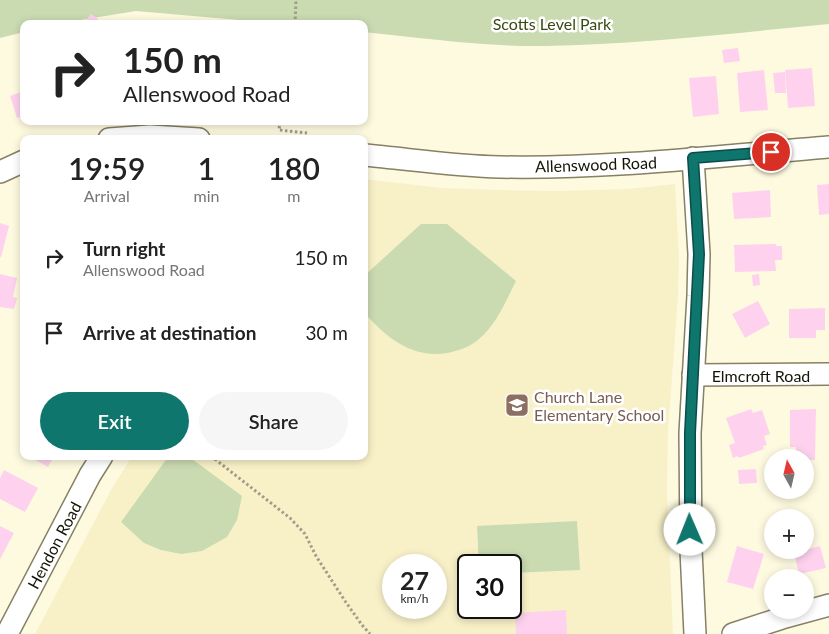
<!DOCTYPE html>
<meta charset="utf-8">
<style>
:root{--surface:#fff;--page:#f6f6f6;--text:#222;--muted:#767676;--accent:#0f766e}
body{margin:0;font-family:Lato,sans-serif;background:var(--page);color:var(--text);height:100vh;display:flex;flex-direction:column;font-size:19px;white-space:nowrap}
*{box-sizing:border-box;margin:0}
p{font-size:16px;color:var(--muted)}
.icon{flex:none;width:28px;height:28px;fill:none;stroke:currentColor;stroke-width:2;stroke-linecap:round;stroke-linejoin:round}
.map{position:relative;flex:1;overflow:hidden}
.details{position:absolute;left:20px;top:135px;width:348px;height:325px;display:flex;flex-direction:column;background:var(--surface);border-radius:10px;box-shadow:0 2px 8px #0003}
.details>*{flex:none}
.guide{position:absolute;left:20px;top:20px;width:348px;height:105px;border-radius:10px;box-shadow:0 2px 8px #0003;background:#fff;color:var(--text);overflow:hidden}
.needle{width:32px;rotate:352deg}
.buttons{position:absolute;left:764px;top:449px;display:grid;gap:10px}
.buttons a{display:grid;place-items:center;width:50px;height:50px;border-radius:50%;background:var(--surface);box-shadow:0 2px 8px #0003;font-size:25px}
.speed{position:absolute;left:382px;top:554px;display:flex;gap:10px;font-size:25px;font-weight:700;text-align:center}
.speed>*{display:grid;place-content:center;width:65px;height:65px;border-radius:50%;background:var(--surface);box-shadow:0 2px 8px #0003;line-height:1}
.speed small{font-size:12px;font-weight:400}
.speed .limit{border:2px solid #111;border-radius:8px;background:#fff;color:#111}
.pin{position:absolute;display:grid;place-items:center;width:42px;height:42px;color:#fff;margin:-21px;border:2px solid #fff;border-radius:50%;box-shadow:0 1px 5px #0007}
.me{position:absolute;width:55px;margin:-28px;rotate:359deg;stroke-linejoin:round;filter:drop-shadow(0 0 4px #0008)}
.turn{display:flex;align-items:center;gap:18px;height:105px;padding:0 20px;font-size:22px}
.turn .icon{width:65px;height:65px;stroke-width:2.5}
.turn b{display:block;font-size:35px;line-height:42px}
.eta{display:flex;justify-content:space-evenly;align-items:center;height:85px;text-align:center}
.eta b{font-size:30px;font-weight:600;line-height:35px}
.primary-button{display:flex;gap:10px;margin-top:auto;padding:10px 20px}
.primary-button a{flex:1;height:58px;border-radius:30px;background:var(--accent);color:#fff;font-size:20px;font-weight:600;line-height:58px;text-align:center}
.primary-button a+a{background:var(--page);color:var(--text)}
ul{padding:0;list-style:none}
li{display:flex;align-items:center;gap:15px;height:75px;padding:0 20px}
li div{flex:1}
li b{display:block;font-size:19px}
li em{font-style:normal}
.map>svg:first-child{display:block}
.built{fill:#f8f1c8;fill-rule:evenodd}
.green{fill:#cadab1}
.building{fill:#fed2ee}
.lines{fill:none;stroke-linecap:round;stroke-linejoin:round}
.minor-casing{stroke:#868164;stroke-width:24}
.path{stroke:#a19d89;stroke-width:3;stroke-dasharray:2.5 2.5;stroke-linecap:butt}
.minor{stroke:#fff;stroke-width:21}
.route-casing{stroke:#0a4d48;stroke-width:12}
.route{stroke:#0f766e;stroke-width:9}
.labels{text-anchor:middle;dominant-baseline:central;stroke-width:5;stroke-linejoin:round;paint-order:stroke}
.park-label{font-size:16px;fill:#384a0f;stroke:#fff}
.street-label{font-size:16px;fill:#161408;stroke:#fff}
.education-label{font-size:16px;fill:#785e54;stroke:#fff;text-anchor:start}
</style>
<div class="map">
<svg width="829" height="634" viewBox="0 0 829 634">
<rect width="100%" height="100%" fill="#fefae0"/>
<path class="built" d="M 364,179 L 442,188 L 499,190 L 559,191 L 628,189 L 675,184 L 679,256 L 678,296 L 668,433 L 667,492 L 673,634 L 35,634 L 111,490 L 132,456 L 364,456 ZM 394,565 L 436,565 L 436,608 L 394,608 ZM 469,565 L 511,565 L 511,608 L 469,608 Z"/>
<g class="green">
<path d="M 0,0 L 829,0 L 829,24 C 735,33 640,44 545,46 C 485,47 424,38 364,32 L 364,24 L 286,24 L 136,11 L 56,24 L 24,24 L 24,32 L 0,38 Z"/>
<path d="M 421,224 L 447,224 L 516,281 C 506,301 496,325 479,339 C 470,347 458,351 447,353 C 412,359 385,337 364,312 L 364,276 Z"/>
<polygon points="188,456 242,496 237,520 227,537 202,551 181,554 161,550 144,543 121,522 168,457"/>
<polygon points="577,521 580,570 511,573 511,565 479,565 477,526"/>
</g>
<g class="building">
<polygon points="91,14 98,19 94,24 91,24 86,20"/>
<polygon points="738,48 740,61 724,63 722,50"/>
<polygon points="812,68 815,106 788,108 785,70"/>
<polygon points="764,70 768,110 740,112 737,73"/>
<polygon points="785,72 786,93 775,93 773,73"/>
<polygon points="716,76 719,114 693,117 689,78"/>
<polygon points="24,91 24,116 17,118 10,96"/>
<polygon points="829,184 829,214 819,215 817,185"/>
<polygon points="770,190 771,217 734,219 732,193"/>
<polygon points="0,223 9,226 1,257 0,257"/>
<polygon points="776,244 776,246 782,246 782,260 775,260 776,271 735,272 734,245"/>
<polygon points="0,274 17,278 13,297 17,298 14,309 0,307"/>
<polygon points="759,274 760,285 753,286 752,275"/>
<polygon points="758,301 770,324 745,338 732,314"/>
<polygon points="825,308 825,330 816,330 816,338 789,338 789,309"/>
<polygon points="751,409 753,413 762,410 770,434 764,436 767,445 763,446 764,449 739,458 738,456 733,458 729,445 735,443 726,418"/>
<polygon points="816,409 815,460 805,460 805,458 796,458 796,447 790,447 790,410"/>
<polygon points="28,456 54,456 48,467"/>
<polygon points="756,469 757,483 739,484 738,470"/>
<polygon points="4,470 38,488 25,512 0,499 0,478"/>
<polygon points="0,526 14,533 0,559"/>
<polygon points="737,546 764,554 753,589 727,582"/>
<polygon points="820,546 826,568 799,574 794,553"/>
<polygon points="566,610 567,634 516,634 515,613"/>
</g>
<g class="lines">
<g class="minor-casing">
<g id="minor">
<polyline points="109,139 150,136 199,139"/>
<path d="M 364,155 C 409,159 454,166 500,167 C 610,169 719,156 829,147"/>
<polyline points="693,158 699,254 698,296 690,433 691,550 695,634"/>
<polyline points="0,172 24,161"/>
<polyline points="693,375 829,374"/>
<polyline points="7,634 90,475 102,456"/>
<polyline points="733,634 782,618 829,605"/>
</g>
</g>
<g class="path">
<polyline points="295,24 296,0"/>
<polyline points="280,121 279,130 307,133"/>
<polyline points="211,456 290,518 305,534 316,556 345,601 362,625 370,634"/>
</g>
<use href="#minor" class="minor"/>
</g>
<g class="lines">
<g class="route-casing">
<polyline id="route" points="690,530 690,433 699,254 693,158 771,152"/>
</g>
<use href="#route" class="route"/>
</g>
<defs>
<g id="school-square" transform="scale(1.25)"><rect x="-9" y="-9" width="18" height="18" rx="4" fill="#8d6e63" stroke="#fff"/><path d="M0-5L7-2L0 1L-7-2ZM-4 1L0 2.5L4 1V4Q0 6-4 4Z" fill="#fff"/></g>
</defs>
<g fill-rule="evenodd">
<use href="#school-square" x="517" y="405"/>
</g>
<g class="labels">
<g class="park-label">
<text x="552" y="23">Scotts Level Park</text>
</g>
<g class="street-label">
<text transform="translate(596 164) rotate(-2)">Allenswood Road</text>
<text x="761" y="375">Elmcroft Road</text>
<text transform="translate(54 545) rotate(-62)">Hendon Road</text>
</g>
<g class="education-label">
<text x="534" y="396">Church Lane<tspan x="534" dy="18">Elementary School</tspan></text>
</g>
</g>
</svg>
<div class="buttons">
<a><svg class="needle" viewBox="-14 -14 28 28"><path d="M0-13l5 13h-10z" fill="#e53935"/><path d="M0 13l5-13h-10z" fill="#767676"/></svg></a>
<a>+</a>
<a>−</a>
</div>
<div class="speed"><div>27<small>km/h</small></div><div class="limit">30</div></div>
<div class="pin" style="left:771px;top:152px;background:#d93025"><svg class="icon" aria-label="arrive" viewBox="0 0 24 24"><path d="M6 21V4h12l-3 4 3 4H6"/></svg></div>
<svg class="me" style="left:690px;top:530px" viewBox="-20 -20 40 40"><circle r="19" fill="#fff"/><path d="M0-13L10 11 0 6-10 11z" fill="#0f766e"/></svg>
<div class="guide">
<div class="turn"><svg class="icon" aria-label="right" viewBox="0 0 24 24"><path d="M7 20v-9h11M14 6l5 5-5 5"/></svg><div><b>150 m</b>Allenswood Road</div></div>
</div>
<section class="details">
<div class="eta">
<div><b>19:59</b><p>Arrival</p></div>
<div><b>1</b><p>min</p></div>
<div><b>180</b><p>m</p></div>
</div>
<ul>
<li><svg class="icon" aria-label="right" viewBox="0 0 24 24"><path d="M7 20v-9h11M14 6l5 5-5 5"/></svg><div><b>Turn right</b><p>Allenswood Road</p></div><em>150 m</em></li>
<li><svg class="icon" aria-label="arrive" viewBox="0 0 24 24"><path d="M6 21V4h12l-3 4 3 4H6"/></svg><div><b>Arrive at destination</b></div><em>30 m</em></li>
</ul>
<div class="primary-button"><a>Exit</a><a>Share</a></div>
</section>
</div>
